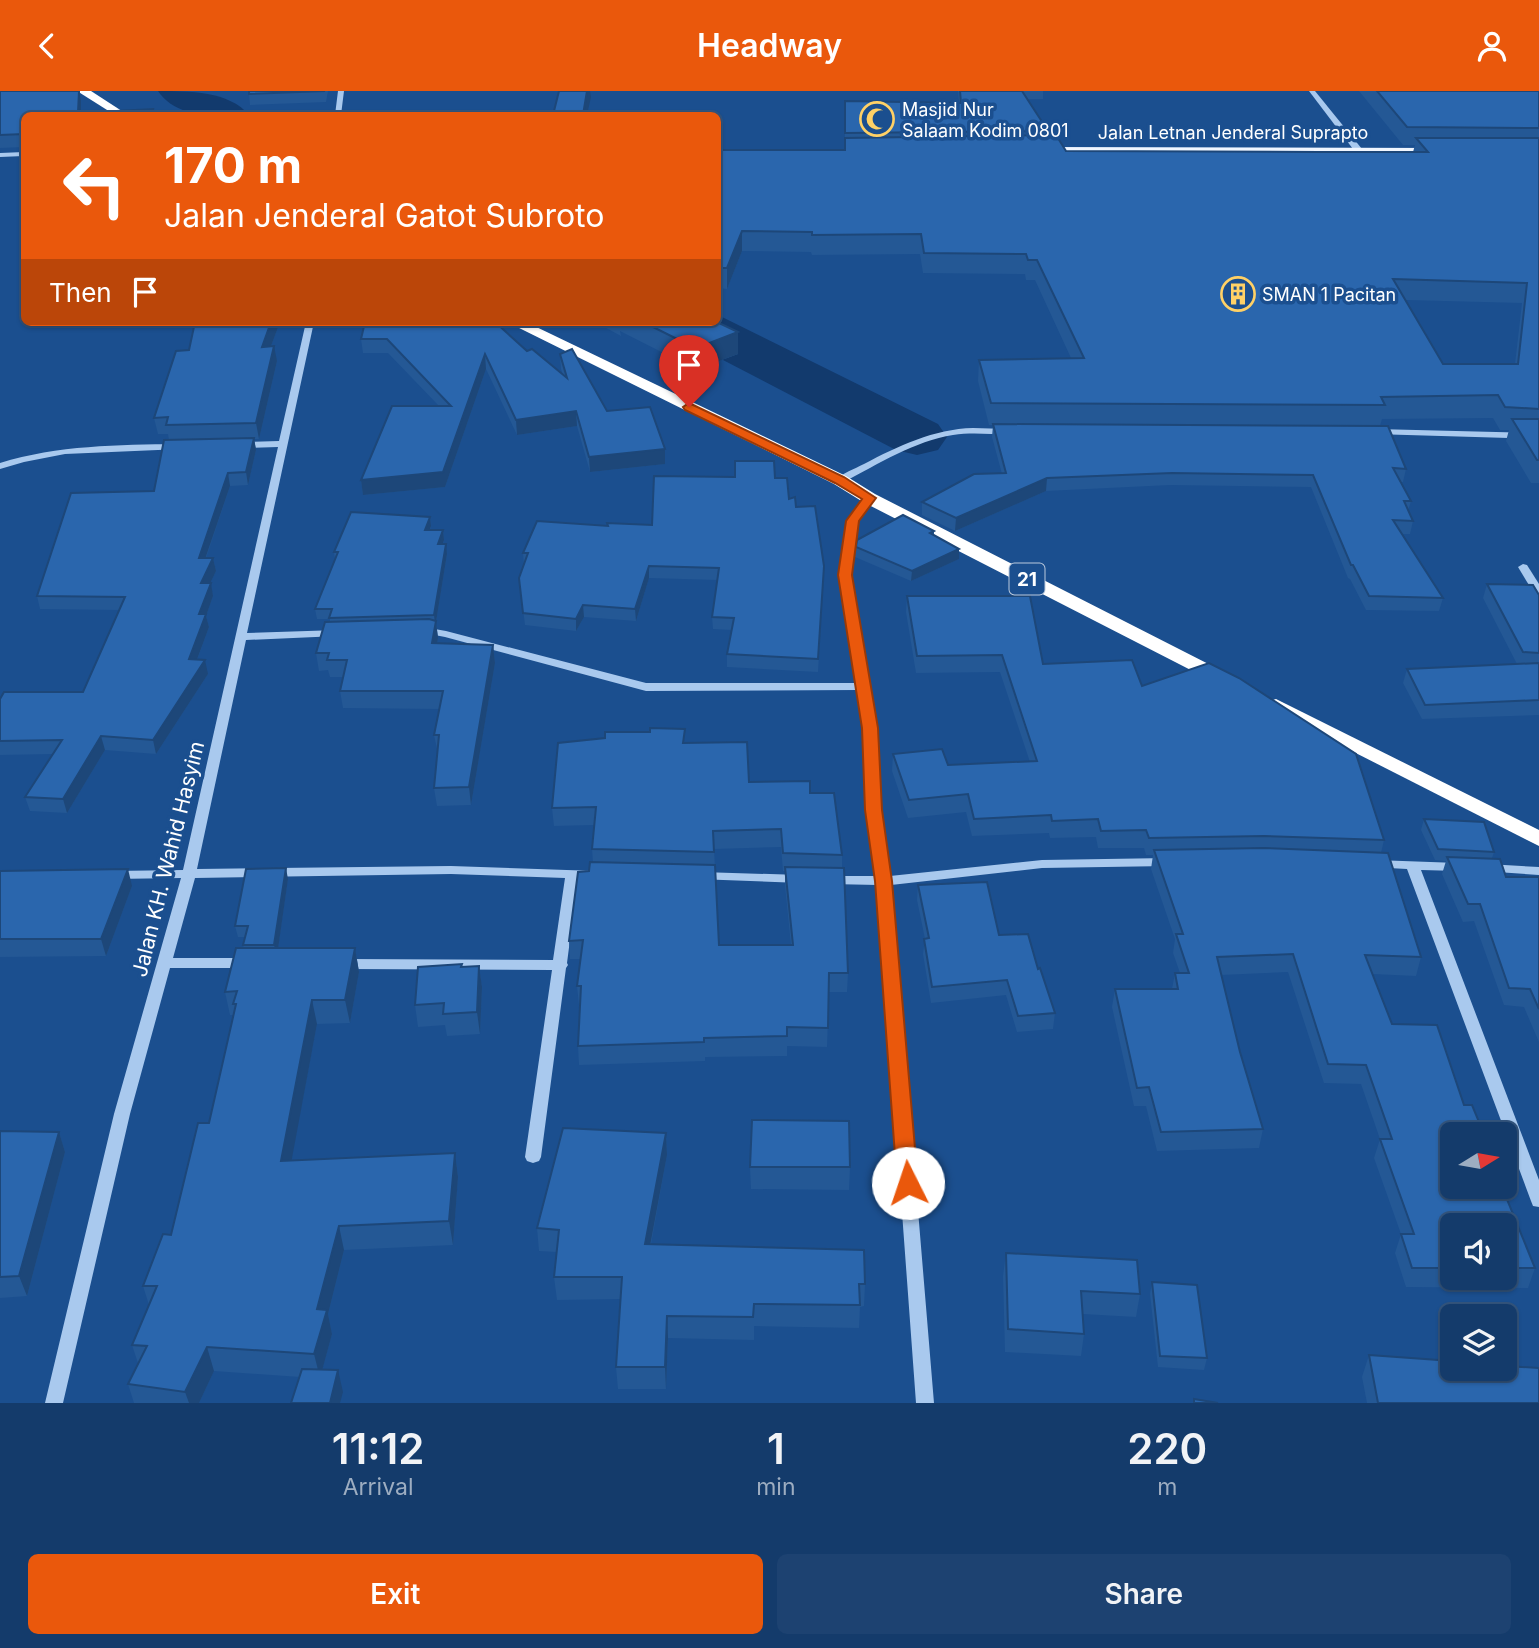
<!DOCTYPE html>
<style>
:root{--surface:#143b6b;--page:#1d4271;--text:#f1f3f6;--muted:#9dadc1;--line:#33557e;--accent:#ea580c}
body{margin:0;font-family:Inter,sans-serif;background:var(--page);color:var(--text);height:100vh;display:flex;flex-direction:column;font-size:26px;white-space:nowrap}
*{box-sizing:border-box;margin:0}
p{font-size:23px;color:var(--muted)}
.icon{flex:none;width:38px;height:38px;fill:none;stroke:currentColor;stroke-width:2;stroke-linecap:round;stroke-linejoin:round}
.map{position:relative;height:1312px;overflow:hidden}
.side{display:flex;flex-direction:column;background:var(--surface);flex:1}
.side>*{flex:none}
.top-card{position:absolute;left:21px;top:21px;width:700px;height:214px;border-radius:10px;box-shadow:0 2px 5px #0004,0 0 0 2px var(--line);background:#ea580c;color:#fff;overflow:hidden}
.needle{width:46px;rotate:79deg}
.tools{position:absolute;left:1440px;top:1031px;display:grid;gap:14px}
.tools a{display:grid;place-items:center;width:77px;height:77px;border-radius:10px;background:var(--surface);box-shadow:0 2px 5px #0004,0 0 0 2px var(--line);font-size:35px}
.pin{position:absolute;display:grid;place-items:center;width:60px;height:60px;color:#fff;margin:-72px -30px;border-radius:50% 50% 50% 0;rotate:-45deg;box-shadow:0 0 7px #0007}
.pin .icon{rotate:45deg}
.me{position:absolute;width:77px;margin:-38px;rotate:356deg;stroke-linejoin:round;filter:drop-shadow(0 0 5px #0008)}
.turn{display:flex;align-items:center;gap:24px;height:147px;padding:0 28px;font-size:32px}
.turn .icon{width:91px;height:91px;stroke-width:2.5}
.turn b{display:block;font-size:49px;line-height:60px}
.then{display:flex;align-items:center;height:66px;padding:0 28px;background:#0003;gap:14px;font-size:26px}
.eta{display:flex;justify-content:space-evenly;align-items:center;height:119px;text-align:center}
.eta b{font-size:42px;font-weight:600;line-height:49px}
.cta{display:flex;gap:14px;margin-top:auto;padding:14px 28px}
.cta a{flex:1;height:80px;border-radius:10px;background:var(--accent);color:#fff;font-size:28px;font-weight:600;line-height:80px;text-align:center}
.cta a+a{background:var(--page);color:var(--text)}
header{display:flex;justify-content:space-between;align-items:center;height:91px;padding:0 28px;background:var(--accent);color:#fff;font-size:32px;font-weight:600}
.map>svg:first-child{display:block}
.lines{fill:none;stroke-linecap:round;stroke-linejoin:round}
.river{fill:#123a6d;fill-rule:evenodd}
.minor{fill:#a9c9ee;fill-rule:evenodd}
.major{fill:#f0f6ff;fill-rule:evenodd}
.highway{fill:#fff;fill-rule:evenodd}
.wall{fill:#245895;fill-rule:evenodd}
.shaded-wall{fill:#1d4779}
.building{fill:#2a66ad;stroke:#1d4779;stroke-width:2;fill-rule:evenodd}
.route{fill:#ea580c;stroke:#983908;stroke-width:2}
.labels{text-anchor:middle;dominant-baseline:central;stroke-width:7;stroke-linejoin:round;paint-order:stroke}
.far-poi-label{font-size:18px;fill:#fff;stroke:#1b4f8f;text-anchor:start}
.far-street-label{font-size:18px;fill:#fff;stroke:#1b4f8f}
.shield{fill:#1b4f8f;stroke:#bbcadd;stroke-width:2}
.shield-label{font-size:19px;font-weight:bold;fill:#fff}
.street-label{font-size:21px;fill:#fff;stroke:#1b4f8f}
</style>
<header><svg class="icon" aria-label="back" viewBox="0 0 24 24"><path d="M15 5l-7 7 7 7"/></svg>Headway<svg class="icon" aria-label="person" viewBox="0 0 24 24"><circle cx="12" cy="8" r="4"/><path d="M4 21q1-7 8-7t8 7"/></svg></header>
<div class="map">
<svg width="1539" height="1312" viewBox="0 0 1539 1312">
<rect width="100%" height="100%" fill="#1b4f8f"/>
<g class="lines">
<g class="river">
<path d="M 158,0 C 189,0 229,0 249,24 C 219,27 177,28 158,0 Z"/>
<polygon points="718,224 938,333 947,346 938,359 917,364 896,359 671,242 663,231 718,231"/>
</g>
<g class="minor">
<polygon points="338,0 344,0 341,24 335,24"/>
<polygon points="1309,0 1315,0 1362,58 1362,62 1356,62"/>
<polygon points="24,61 24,65 0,66 0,62"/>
<polygon points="306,231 314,231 247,542 338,539 344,542 338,545 246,549 197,778 451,775 596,780 598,783 596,786 578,787 567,872 568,874 566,877 541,1066 539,1070 533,1072 527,1070 525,1066 552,879 344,878 339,876 337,873 339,870 344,868 553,869 565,787 451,783 195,787 173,867 246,867 251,869 253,872 251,875 246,877 170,877 130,1023 63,1312 45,1312 114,1023 181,787 113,788 106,784 113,780 183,779 278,356 242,357 237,354 242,351 279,350"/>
<path d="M 973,337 L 1008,338 L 1013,341 L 1008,344 C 990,343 971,341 953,344 C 915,350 878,373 844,391 L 836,391 L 835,389 C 843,382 854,378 864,373 C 898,355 934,338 973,337 Z"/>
<polygon points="1376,338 1539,342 1539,348 1373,343 1371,341"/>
<path d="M 178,353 L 181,354 L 181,358 L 65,363 L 24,371 L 0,378 L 0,372 C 58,354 118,354 178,353 Z"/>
<polygon points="869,404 874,407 858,430 850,484 876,637 880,719 890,785 1042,769 1168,767 1175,771 1168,775 1042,777 891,794 934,1312 916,1312 878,794 830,793 823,789 830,785 877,785 868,719 864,637 858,599 646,600 445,546 419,541 417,539 423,536 446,540 646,592 857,592 840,484 848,430 865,405"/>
<polygon points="1523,473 1527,474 1539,493 1539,505 1535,504 1518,476"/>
<polygon points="1375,769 1458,772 1465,776 1458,780 1421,779 1539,1089 1539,1116 1533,1115 1531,1110 1407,778 1370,776 1368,773 1370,770"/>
<polygon points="1487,773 1539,776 1539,784 1482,780 1480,777 1482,774"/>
<polygon points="701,781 801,784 808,788 801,792 696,788 694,785"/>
</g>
<polygon class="major" points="1038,56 1438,57 1443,60 1438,63 1042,61 1037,58"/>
<g class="highway">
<polygon points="77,0 91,0 128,24 115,24"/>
<polygon points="507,231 526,231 846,385 875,403 1232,585 1235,589 1232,593 1218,593 863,411 834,393"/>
<polygon points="1276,608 1539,739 1539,755 1269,618 1266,614 1269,610"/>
</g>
</g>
<g class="wall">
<polygon points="0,0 79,0 81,9 81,22 153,18 155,24 24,24 24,56 0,57"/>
<polygon points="249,0 328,0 326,11 250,14 249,3"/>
<path d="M 958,0 L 1043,0 L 1043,8 L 1028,8 L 1048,40 L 1048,44 L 1066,60 L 1319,61 L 1413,61 L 1415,54 L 1403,54 L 1359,0 L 1539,0 L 1539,392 L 1531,392 L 1506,350 L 1509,339 L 1500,339 L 1493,327 L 1382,328 L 1380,335 L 1406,378 L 1403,391 L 1400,391 L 1411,410 L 1408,420 L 1413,430 L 1410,443 L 1402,443 L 1443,507 L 1439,520 L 1366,519 L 1350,488 L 1348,487 L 1311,396 L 1170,394 L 1046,400 L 955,440 L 922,424 L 922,411 L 1002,383 L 992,346 L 993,334 L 989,334 L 978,290 L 979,269 L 1071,267 L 1035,189 L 1026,189 L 1025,183 L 923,182 L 920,163 L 812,164 L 811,161 L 742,160 L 727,198 L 718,197 L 718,59 L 845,59 L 845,10 L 959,12 ZM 1406,209 L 1522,212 L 1515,273 L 1443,273 Z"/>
<polygon points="195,231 280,231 271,255 277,270 259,348 254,348 256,359 248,394 230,395 206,467 213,467 216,480 210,492 213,505 206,525 209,536 197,569 208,583 156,663 105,659 67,722 30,720 25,706 53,663 0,664 0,608 83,601 119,519 40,518 37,505 154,400 169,349 168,343 158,343 154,327 189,259"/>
<polygon points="365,231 527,260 563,284 561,278 560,263 607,320 665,373 590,381 577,335 517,344 486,278 445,396 363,404 361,389 439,315 388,262 363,262 361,248"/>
<polygon points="595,231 717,231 738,241 738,263 700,277 693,277 620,240 621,245"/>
<polygon points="775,387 789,408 796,416 824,475 818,581 727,576 727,563 732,539 713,538 712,526 718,489 649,487 636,530 584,526 576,540 525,534 519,487 524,473 523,462 608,435 607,432 652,434"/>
<polygon points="430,426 431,435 430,439 443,439 444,449 443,453 447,463 436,531 438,547 437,552 493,554 495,572 471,714 437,715 434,697 438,662 434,644 440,618 343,617 340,600 343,586 330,586 328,579 319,580 316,562 330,531 330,528 317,528 315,518 335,468 334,461"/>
<polygon points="934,440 934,444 959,468 911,490 855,466 856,456"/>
<polygon points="1487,493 1539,504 1539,624 1422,628 1403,592 1407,578 1517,573 1483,507"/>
<path d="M 907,505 L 1043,573 L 1142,595 L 1384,749 L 1381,762 L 1421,866 L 1416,885 L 1373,883 L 1392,933 L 1452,1043 L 1535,1177 L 1528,1197 L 1406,1196 L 1395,1162 L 1401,1143 L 1374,1067 L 1380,1048 L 1361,993 L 1324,992 L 1288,881 L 1221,884 L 1240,961 L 1263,1038 L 1259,1057 L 1157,1060 L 1146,1015 L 1134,1015 L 1112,916 L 1115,898 L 1172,898 L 1175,882 L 1180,882 L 1173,862 L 1175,848 L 1151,778 L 1153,764 L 1146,764 L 1144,757 L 1098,757 L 1096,746 L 1050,747 L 1049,742 L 972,745 L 966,721 L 908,727 L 892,680 L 893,663 L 948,674 L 1030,671 L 1000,581 L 916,582 L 906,521 ZM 1452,1134 L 1505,1134 L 1505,1186 L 1452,1186 Z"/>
<path d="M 685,652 L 749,691 L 810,702 L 842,764 L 842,777 L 848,882 L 847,901 L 829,901 L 827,956 L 787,955 L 787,965 L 705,966 L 705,970 L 579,974 L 578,955 L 580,914 L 579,914 L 577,895 L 580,868 L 570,868 L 569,850 L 589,780 L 593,772 L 592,758 L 594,734 L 554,735 L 552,717 ZM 781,756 L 783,780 L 785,780 L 785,794 L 791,854 L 719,854 L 714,758 Z"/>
<polygon points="1424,728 1494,761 1492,767 1506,786 1539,786 1539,951 1524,916 1504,914 1474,830 1463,831 1442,783 1446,770 1435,769 1421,739"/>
<polygon points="0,780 132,795 106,865 0,866"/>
<polygon points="288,788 278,857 355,857 359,881 350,932 317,933 291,1070 455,1062 458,1086 453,1154 344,1159 328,1223 332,1243 322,1279 343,1301 300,1286 214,1280 199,1312 134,1312 128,1293 138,1272 132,1254 149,1214 143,1195 171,1144 209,1032 233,924 230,924 225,901 244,857 243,854 245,846 238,846 235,835"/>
<polygon points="918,794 999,844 1038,878 1055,922 1053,938 1017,941 1006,904 931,912 923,863 925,848 917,809"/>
<polygon points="462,873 462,876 479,875 482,896 480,943 447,945 445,934 418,936 415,914"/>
<polygon points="0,1040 59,1041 65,1061 27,1205 0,1207"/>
<polygon points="666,1042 667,1064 651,1153 865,1193 864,1215 860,1216 859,1237 754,1235 754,1249 668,1247 666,1298 618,1298 616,1276 620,1208 557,1209 554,1186 557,1161 539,1160 537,1137"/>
<polygon points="750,1076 850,1076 849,1099 751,1098"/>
<polygon points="1006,1162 1140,1203 1136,1226 1083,1223 1084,1243 1081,1265 1005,1261 1003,1185"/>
<polygon points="1152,1191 1207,1267 1204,1279 1158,1276 1150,1203"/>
<polygon points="1369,1264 1539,1312 1367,1312 1362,1286"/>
</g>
<g class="shaded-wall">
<polygon points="79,0 81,9 81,24 79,24"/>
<polygon points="587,0 590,0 591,6 587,24 583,24"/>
<polygon points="742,140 742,160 727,198 727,177"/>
<polygon points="271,231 280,231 265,271 262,256"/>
<polygon points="738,241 738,263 700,277 699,256"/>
<polygon points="274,255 277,270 259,348 256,332"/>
<polygon points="485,263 486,278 445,396 363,404 361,389 443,381"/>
<polygon points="576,320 577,335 517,344 516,329"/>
<polygon points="254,347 256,359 248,394 246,381"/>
<polygon points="665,358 665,373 590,381 589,366"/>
<polygon points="228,382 230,395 201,480 199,467"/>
<polygon points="1047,387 1046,400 955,440 956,427"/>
<polygon points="430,426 431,435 426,448 425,439"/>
<polygon points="443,439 444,449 439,463 438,453"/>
<polygon points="446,453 447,463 436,531 438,547 434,569 432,552 435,533 434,524"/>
<polygon points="959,458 959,468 911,490 912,480"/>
<polygon points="213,467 216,480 204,505 201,492"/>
<polygon points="649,475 649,487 636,530 635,518"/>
<polygon points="211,492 213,505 206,525 209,536 192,582 189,568 199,523"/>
<polygon points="583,514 584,526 576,540 576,528"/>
<polygon points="493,554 495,572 471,714 469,696"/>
<polygon points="205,569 208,583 156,663 153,649"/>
<polygon points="101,645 105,659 67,722 63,708"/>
<polygon points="286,777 288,788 277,865 274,854"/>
<polygon points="128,778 132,795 106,865 101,848"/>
<polygon points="355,857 359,881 350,932 345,909"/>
<polygon points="479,875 482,896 480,943 477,921"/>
<polygon points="312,909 317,933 287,1094 281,1070"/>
<polygon points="59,1041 65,1061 27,1205 19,1185"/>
<polygon points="666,1042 667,1064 646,1176 645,1153"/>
<polygon points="455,1062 458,1086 453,1154 449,1130"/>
<polygon points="339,1135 344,1159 328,1223 332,1243 320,1287 314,1263 317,1218"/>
<polygon points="667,1225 668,1247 666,1298 665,1276"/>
<polygon points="207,1256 214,1280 199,1312 189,1312 185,1301"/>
<polygon points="338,1279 343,1301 340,1312 330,1312"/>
</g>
<g class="building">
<polygon points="0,0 79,0 78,22 153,18 151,24 24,24 24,43 0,44"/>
<polygon points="249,0 325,0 249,3"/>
<polygon points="559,0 587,0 583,24 553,24"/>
<polygon points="960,0 1022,0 1048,40 845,42 845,10 961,12"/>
<polygon points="1377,0 1539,0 1539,37 1407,36"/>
<path d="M 1056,44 L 1066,60 L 1319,61 L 1428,61 L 1416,47 L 1539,47 L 1539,318 L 1505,316 L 1498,304 L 1381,306 L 1385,314 L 991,312 L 979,269 L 1084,267 L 1037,169 L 1028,169 L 1026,163 L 924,162 L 921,143 L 812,144 L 812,141 L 742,140 L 727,177 L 718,177 L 718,59 L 845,59 L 845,47 ZM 1393,188 L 1527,192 L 1518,273 L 1443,273 Z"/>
<polygon points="195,231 271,231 262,256 274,255 256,332 166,334 168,326 154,327 176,260 189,259"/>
<polygon points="365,231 495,231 527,260 532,258 567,287 560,263 572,258 607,320 650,316 665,358 589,366 576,320 516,329 485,263 443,381 361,389 392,315 451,315 387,248 361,248"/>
<polygon points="643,231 717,231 738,241 699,256 693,256"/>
<polygon points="1512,328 1539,328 1539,369 1537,369"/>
<polygon points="993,333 1388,335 1406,378 1393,377 1411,410 1404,410 1413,430 1393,429 1443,507 1369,505 1353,474 1351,474 1313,384 1172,382 1047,387 956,427 922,411 974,383 1006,382"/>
<polygon points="254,347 246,381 228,382 199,467 213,467 201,492 211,492 199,523 206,523 189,568 205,569 153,649 101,645 63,708 25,706 62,649 0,650 0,608 4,601 83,601 125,506 37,505 71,402 154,400 164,349"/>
<polygon points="735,370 774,370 775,387 787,387 789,408 795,406 796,416 815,415 824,475 818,568 727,563 734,527 712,526 719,477 649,475 635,518 583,514 576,528 523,522 519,487 528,462 523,462 537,430 608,435 607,432 652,434 654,385 735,386"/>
<polygon points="351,421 430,426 425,439 443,439 438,453 446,453 434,524 329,527 332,518 315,518 338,461 334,461"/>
<polygon points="903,424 934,440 930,442 959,458 912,480 856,456 857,449"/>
<polygon points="1487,493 1533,494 1539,504 1539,562 1523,561"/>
<polygon points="907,505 1030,505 1043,573 1132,569 1142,595 1209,572 1239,587 1356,663 1384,749 1264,745 1149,747 1146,739 1101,740 1098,728 1052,730 1051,724 974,728 968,703 909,709 893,663 942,658 948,674 1037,670 1002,564 917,565"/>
<polygon points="429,528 436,530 432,552 493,554 469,696 434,697 439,644 434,644 443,600 340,600 347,569 327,569 329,562 316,562 325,531"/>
<polygon points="1539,572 1539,609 1425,614 1407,578"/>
<polygon points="650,637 685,638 683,652 747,651 749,691 810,690 810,702 834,702 842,764 783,762 781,738 713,740 714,761 592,758 596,716 552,717 558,652 605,647 605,641 650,641"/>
<polygon points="1424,728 1484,731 1494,761 1438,758"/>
<polygon points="1264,757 1388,762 1421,866 1365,864 1392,933 1437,934 1464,1014 1472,1014 1484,1043 1452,1043 1452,1096 1502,1096 1535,1177 1505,1177 1505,1134 1452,1134 1452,1177 1412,1177 1401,1143 1414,1143 1380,1048 1392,1048 1366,974 1328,973 1293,863 1217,866 1240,961 1263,1038 1161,1041 1149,996 1137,997 1115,898 1178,898 1175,882 1189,882 1176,843 1183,843 1154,759"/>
<polygon points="1447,766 1500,768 1506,786 1539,786 1539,918 1530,898 1509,897 1480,813 1468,813"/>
<polygon points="590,771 715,774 719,854 793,854 785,776 844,777 848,882 829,882 828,937 787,936 787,945 704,947 704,951 578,955 581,895 577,895 583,849 569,850 578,781 589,780"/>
<polygon points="286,777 274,854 243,854 248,835 235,835 246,778"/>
<polygon points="128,778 101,848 0,848 0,780"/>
<polygon points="987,791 999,844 1028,843 1038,878 1040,877 1055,922 1018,925 1007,889 932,896 924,848 929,847 918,794"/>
<polygon points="236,857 355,857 345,909 312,909 281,1070 455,1062 449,1130 339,1135 317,1218 327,1219 314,1263 207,1256 185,1301 128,1293 147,1255 132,1254 157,1195 143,1195 163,1143 171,1144 198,1032 209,1032 236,913 233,913 237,900 225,901"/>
<polygon points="462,873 461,876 479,875 477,921 443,923 444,912 415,914 418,876"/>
<polygon points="752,1029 849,1030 850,1076 750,1076"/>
<polygon points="563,1037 666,1042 645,1153 864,1159 865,1193 859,1193 860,1214 754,1213 753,1226 667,1225 665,1276 616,1276 622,1186 554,1186 559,1139 537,1137"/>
<polygon points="0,1040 59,1041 19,1185 0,1186"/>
<polygon points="1006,1162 1137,1169 1140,1203 1081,1200 1084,1243 1008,1238"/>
<polygon points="1152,1191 1197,1194 1207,1267 1160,1265"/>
<polygon points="1369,1264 1452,1270 1452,1278 1505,1278 1505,1275 1539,1277 1539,1312 1378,1312"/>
<polygon points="302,1278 338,1279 330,1312 291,1312"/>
<polygon points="1194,1308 1218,1312 1194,1312"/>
</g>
<polygon class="route" points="689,312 844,386 876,407 859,430 852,484 878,637 882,719 892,790 918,1092 915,1098 908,1100 900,1098 897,1092 875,790 865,719 862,637 838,484 846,430 862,408 835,392 685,319 683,316"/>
<defs>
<g id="mosque-ring" transform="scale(1.75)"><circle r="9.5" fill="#1b4f8f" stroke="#ffd166" stroke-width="1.5"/><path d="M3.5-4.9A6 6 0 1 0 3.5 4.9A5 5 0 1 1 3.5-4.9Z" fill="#ffd166"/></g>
<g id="building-ring" transform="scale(1.75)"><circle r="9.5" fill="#1b4f8f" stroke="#ffd166" stroke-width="1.5"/><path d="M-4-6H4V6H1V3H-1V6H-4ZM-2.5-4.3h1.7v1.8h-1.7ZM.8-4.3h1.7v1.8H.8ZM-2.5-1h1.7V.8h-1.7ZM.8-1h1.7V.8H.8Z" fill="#ffd166"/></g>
</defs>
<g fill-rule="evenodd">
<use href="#mosque-ring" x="877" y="28"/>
<use href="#building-ring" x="1238" y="203"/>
</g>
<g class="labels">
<g class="far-poi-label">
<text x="902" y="18">Masjid Nur<tspan x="902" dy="21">Salaam Kodim 0801</tspan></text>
<text x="1262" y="203">SMAN 1 Pacitan</text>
</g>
<g class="far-street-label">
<text x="1233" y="41">Jalan Letnan Jenderal Suprapto</text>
</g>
<rect class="shield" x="1009.5" y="472.5" width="35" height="31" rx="5"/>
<g class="shield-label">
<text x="1027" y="488">21</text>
</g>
<g class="street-label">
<text transform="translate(168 768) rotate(-76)">Jalan KH. Wahid Hasyim</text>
</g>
</g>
</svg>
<div class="tools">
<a><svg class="needle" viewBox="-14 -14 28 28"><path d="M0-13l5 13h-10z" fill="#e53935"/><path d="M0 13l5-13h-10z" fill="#9dadc1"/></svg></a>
<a><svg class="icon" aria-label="sound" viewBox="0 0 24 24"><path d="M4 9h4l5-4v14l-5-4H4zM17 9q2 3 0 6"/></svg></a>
<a><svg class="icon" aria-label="layers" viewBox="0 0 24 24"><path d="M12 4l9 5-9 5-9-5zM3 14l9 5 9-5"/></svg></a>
</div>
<div class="pin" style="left:689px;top:316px;background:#d93025"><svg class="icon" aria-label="arrive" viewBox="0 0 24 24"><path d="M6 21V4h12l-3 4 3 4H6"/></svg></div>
<svg class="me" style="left:908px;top:1092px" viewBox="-20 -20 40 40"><circle r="19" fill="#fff"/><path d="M0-13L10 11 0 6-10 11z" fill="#ea580c"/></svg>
<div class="top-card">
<div class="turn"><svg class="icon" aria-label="left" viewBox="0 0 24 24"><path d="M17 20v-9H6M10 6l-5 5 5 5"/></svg><div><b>170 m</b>Jalan Jenderal Gatot Subroto</div></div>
<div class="then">Then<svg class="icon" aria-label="arrive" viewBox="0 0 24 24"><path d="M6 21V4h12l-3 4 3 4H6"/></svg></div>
</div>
</div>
<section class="side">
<div class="eta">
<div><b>11:12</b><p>Arrival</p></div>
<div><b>1</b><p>min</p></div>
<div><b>220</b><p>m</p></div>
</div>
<div class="cta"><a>Exit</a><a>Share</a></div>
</section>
